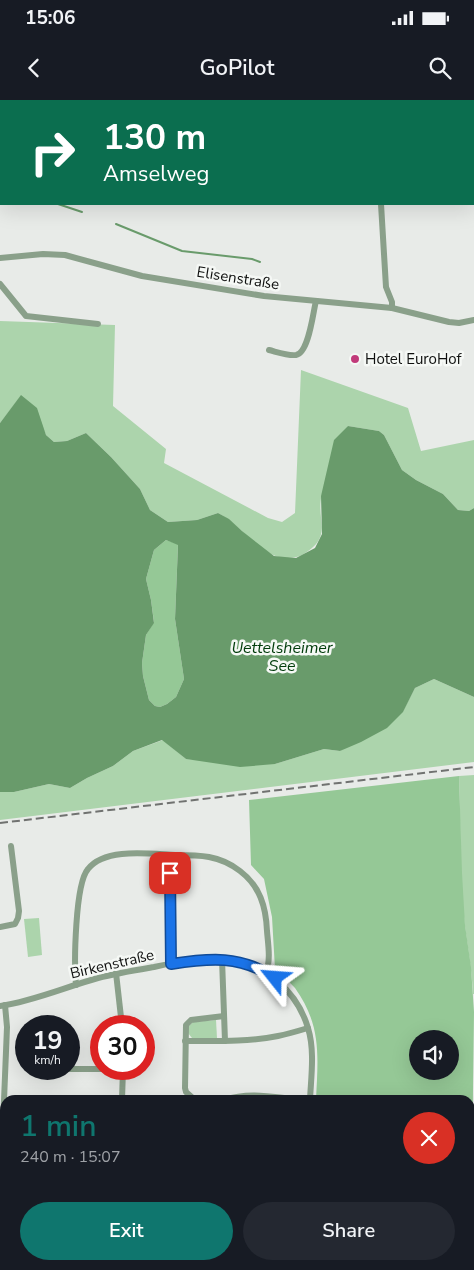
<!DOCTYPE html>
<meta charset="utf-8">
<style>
:root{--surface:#171b24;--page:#242831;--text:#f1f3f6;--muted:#9ea1a6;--accent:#0f766e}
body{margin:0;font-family:"Nunito Sans",sans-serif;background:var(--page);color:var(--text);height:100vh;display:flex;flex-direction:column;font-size:19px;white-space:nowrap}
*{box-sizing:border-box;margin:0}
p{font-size:16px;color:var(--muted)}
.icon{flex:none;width:28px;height:28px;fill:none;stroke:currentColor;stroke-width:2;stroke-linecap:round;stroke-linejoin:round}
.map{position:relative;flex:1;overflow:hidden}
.drawer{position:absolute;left:0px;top:995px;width:475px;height:175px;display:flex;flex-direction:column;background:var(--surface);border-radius:15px 15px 0 0;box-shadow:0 5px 20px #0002}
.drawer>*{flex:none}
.hud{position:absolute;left:0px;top:0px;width:475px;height:105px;box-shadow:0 5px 20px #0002;background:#0b6e4f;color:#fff;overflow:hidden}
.buttons{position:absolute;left:409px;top:930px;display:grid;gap:10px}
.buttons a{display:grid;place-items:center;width:50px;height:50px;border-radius:50%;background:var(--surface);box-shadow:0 5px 20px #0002;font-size:25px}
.speed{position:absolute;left:15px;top:915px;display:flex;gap:10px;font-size:25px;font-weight:700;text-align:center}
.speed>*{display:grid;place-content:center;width:65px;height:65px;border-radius:50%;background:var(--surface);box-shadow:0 5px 20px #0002;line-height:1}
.speed small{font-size:12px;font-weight:400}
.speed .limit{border:8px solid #d22;background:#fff;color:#111}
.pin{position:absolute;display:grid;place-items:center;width:42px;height:42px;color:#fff;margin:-21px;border-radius:10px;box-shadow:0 2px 8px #0006}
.me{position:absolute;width:55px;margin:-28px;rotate:298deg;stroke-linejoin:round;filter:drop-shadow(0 0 4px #0008)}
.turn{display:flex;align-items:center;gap:18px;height:105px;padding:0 20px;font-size:22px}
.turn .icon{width:65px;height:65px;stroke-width:2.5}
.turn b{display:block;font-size:35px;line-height:42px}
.round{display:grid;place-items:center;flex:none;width:52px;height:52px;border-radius:26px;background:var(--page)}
.overview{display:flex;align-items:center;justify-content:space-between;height:85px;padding:0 20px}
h1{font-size:30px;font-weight:600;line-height:38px;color:var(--accent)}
.primary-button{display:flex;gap:10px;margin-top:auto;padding:10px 20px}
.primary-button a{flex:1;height:58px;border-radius:30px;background:var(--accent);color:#fff;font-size:20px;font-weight:600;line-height:58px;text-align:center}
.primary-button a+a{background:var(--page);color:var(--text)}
.status{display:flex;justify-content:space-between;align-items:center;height:35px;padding:0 25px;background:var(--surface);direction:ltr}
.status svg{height:14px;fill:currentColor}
header{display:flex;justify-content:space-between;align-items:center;height:65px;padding:0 20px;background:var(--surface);font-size:22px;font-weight:600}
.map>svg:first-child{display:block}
.green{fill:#acd4ac}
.forest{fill:#95c896;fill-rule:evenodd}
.water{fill:#699b6b;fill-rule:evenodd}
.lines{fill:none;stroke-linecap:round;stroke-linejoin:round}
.stream{stroke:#699b6b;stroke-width:2}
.street{stroke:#8aa08a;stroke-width:6}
.rail{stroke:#707270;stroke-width:2;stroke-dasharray:8 4;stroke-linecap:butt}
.route-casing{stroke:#114b97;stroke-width:12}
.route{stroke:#1a73e8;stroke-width:9}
.poi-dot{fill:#c13a7a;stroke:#f5f8f5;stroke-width:2}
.labels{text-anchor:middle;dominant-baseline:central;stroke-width:5;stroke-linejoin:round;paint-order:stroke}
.street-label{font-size:15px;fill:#0f100f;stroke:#f5f8f5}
.poi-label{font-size:15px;fill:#0f100f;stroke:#f5f8f5;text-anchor:start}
.water-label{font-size:16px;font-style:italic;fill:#013c0b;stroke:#f5f8f5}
</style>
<div class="status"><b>15:06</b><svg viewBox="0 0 49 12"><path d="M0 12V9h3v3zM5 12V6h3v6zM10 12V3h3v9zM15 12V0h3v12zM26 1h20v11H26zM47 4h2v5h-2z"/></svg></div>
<header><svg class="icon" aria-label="back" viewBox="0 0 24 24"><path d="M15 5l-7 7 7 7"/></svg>GoPilot<svg class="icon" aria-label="search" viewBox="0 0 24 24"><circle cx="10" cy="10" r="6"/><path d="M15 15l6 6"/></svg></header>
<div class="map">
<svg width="474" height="1170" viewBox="0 0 474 1170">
<rect width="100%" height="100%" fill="#e8ebe8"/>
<g class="green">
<path d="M 0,221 L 115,225 L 113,306 L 166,349 L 164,363 L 268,418 L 282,422 L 295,413 L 301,270 L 408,308 L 421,351 L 474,340 L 474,408 L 469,411 L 458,410 L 443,394 L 416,380 L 402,370 L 384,335 L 379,331 L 348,326 C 339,348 328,371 322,394 C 315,421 335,436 302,455 C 295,459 281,459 273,455 C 252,444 238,424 218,413 L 197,420 L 168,422 L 150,410 L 140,389 L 111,357 L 86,333 L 67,341 L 54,342 L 46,335 L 41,324 L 21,296 L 0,323 Z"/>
<polygon points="434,579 474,597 474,662 0,720 0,692 14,692 49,684 70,688 87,678 113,666 133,651 163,640 186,659 275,664 324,649 340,651 403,611 415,588"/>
<path d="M 474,675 L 474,894 L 473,894 C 472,871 468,849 465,826 C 459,777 461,726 459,676 Z"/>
<polygon points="39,818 42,855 28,857 24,819"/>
<polygon points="216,920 217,938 192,938 188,933 188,927 193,922"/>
</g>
<g class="forest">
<polygon points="166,440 178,444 175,519 184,579 176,597 167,604 160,607 155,606 149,600 143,576 142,563 146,535 154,522 151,500 146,479 154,450"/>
<path d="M 459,676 L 462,773 L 465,825 L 471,867 L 474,912 L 472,1069 L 470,1071 L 470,1000 L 316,1000 C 318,956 322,926 295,888 C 289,881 281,876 275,869 L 272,817 L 264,779 L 251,765 L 249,700 ZM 418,939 L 450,939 L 450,971 L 418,971 Z"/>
<polygon points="294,1165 445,1165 447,1170 293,1170"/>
</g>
<path class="water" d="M 21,295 L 37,308 L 46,335 L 54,342 L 67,341 L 86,333 L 111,357 L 140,389 L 150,410 L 168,422 L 197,420 L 218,413 L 229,419 L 242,431 L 274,456 L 296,458 L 315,448 L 322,434 L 321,396 L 334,340 L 348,326 L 379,331 L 384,335 L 402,370 L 416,380 L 443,394 L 458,410 L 469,411 L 474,408 L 474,597 L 434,579 L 415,588 L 403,612 L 387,628 L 361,642 L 340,651 L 324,649 L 275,664 L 240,667 L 186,659 L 162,640 L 133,651 L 113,666 L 87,678 L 70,688 L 49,684 L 14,692 L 0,692 L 0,323 ZM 166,440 L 178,445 L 175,519 L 184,579 L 176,597 L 167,604 L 160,607 L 155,606 L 149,600 L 143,576 L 142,563 L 146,535 L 154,523 L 151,500 L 146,479 L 154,450 Z"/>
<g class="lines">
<g class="stream">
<polyline points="0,76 1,77"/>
<polyline points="58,104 82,112"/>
<polyline points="116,124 182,151 252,159 260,162"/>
</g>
<g class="street">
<polyline points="389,1 389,0"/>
<polyline points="381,104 386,187 392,202 392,208"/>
<polyline points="0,158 43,154 65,155 142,176 264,196 392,208 449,222 459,223 474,220"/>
<polyline points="0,184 26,216 98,224"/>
<path d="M 269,250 C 277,252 288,256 296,255 C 309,253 313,212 316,201"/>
<polyline points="170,755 171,864"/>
<polyline points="0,827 15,824 18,818 19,811 11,746"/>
<polyline points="222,859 225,941"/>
<polyline points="116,873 122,926"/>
<path d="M 76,885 C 74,863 75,784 88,769 C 105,747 151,754 175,755 C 187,755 198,755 209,757 C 220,759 231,764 240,771 C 260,786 266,807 267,831 C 268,844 271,860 266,872"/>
<path d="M 0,906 C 34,901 65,887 98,878 C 117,873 136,870 154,867 C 177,862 202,857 226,859 C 265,863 297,891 308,928 C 315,951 311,977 310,1000"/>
<path d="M 185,941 C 216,941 248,942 278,936 C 288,934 298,931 308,928"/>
<polyline points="69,969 123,969"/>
<polyline points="122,1000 123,969"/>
<polyline points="195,1000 186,992 185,988 186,925 191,920 224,916"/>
<path d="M 225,1000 C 250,991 277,998 302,1000"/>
<polyline points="5,1035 3,1025 7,927 5,905"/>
<polyline points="0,1146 5,1147"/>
<polyline points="48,1170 48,1165"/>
<polyline points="287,1170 288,1165"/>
</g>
<polyline class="rail" points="0,723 474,667"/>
</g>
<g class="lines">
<g class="route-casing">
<path id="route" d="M 170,773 L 171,864 C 210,858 240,855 275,878"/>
</g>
<use href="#route" class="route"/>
</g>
<circle class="poi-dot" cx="355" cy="259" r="5"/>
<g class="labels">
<g class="street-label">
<text transform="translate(238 178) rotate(9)">Elisenstraße</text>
<text transform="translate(112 864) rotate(-13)">Birkenstraße</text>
</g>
<g class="poi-label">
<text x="365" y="259">Hotel EuroHof</text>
</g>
<g class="water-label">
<text x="282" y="548">Uettelsheimer<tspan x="282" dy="18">See</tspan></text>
</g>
</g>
</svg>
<div class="buttons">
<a><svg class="icon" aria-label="sound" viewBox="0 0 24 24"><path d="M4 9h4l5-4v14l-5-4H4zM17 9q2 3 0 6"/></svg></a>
</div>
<div class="speed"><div>19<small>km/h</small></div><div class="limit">30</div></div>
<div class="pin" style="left:170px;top:773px;background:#d93025"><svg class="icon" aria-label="arrive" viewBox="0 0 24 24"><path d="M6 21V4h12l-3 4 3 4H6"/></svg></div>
<svg class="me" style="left:275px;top:878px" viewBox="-20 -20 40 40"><path d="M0-17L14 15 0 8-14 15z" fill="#1a73e8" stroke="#fff" stroke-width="4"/></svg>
<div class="hud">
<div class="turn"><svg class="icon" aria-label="right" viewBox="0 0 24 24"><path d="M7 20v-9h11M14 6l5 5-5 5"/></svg><div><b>130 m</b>Amselweg</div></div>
</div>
<section class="drawer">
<div class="overview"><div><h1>1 min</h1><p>240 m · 15:07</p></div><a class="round" style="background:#d93025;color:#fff"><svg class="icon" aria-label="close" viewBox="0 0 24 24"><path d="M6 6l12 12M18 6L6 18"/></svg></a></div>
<div class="primary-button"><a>Exit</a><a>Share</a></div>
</section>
</div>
